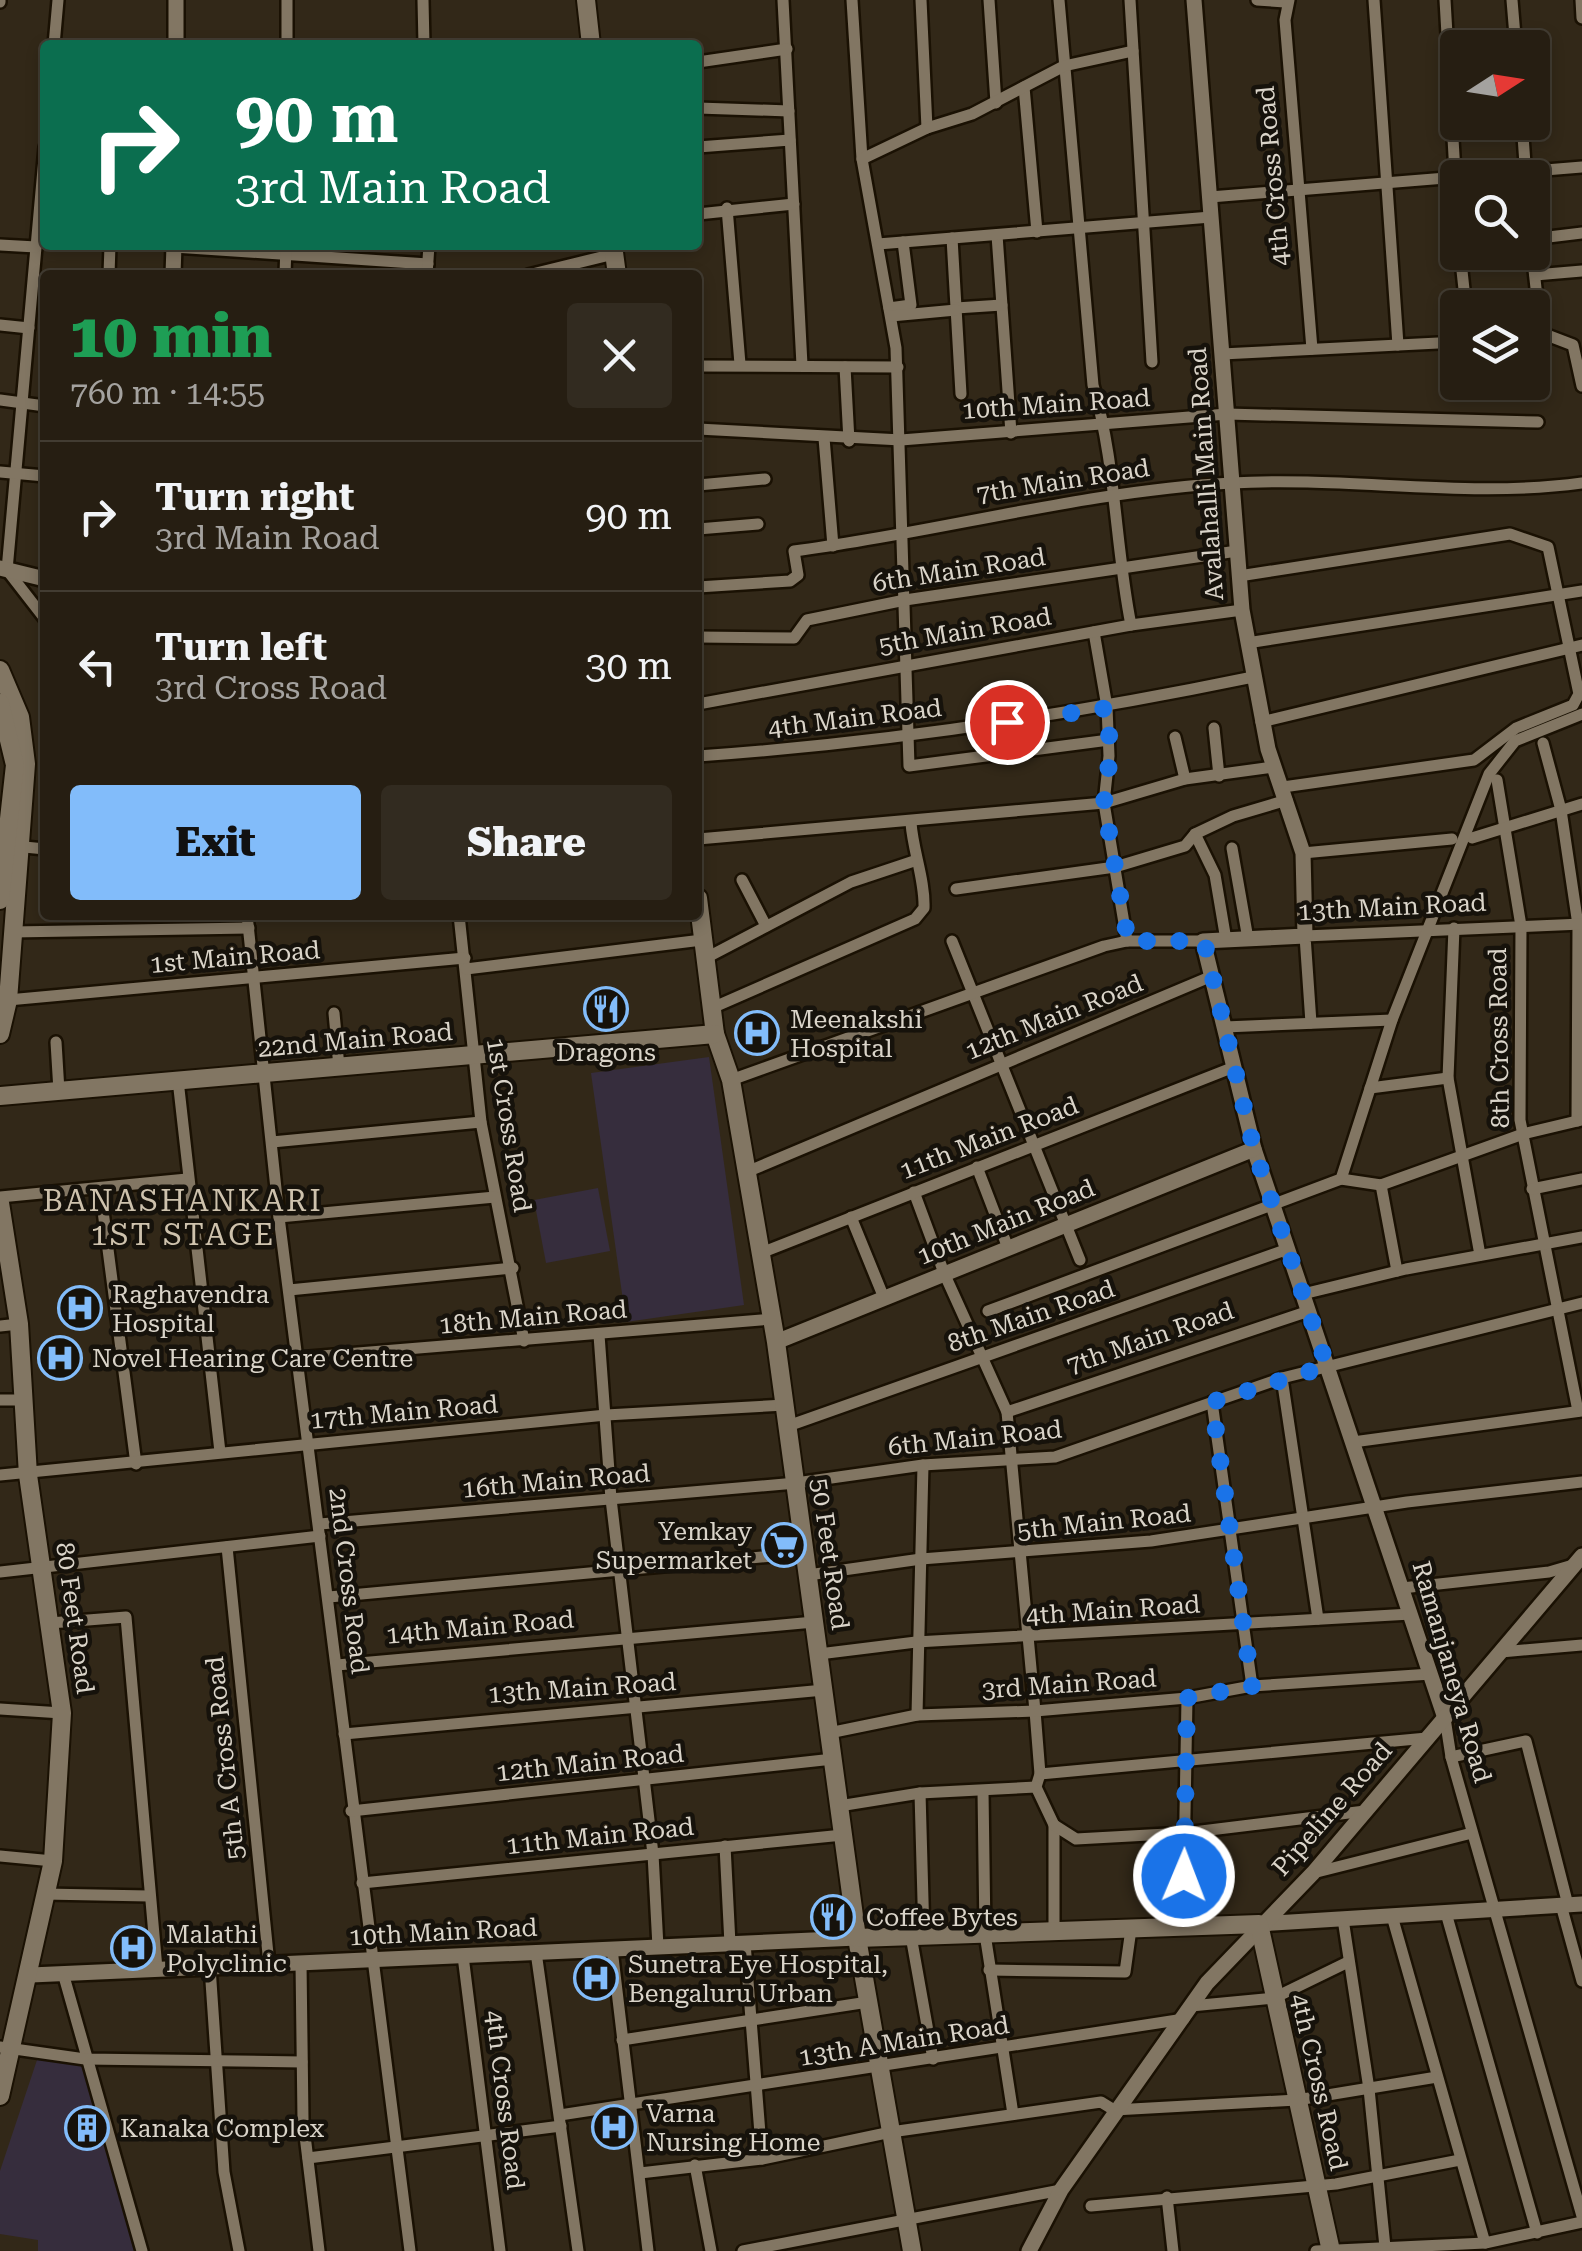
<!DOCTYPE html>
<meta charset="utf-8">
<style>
:root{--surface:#261e12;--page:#322b20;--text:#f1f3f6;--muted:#a4a29f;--line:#423c32;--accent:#82bcfa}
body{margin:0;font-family:"Roboto Serif",serif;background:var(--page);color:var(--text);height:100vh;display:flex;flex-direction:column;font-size:38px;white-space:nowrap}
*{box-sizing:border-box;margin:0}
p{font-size:32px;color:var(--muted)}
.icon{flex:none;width:55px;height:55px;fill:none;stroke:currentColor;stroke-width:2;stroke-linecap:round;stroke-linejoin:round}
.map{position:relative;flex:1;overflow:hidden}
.panel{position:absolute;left:40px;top:270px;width:662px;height:650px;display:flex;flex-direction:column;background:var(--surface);border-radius:10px;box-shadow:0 5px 15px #0003,0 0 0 2px var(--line)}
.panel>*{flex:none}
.top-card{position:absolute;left:40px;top:40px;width:662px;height:210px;border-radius:10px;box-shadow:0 5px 15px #0003,0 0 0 2px var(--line);background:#0b6e4f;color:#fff;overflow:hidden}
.needle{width:65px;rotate:78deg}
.tools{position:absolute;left:1440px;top:30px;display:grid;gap:20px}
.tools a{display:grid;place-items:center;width:110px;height:110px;border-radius:10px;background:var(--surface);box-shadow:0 5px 15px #0003,0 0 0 2px var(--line);font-size:50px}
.pin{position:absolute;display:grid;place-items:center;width:85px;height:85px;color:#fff;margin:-42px;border:5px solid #fff;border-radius:50%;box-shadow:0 2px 10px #0007}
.me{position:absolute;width:110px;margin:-55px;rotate:1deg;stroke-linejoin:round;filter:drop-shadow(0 0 8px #0008)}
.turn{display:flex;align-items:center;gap:35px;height:210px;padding:0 30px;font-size:45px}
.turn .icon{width:130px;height:130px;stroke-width:2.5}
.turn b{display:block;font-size:70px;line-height:85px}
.round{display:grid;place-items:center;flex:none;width:105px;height:105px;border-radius:10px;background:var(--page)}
.headline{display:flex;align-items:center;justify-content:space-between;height:170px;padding:0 30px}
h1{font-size:60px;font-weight:800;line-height:75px;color:#1e9e55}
.cta{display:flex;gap:20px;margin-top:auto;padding:20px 30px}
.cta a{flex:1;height:115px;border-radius:10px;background:var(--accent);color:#111;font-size:40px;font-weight:800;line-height:115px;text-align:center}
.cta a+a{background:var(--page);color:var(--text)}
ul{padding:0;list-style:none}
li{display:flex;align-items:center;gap:30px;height:150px;padding:0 30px;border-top:2px solid var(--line)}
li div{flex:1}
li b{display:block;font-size:38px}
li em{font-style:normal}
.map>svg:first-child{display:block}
.education{fill:#362d3d}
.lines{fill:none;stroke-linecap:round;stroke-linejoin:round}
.minor-casing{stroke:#1a1103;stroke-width:16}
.tertiary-casing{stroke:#1a1103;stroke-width:20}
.secondary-casing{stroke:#1a1103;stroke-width:22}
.minor{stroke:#827663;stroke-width:11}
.tertiary{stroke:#827663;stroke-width:15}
.secondary{stroke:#827663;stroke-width:18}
.route{stroke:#1a73e8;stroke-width:18;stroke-dasharray:0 32.4}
.labels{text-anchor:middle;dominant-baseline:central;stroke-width:9;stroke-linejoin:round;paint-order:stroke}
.street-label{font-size:25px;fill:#dad4c9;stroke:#16120b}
.poi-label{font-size:25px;fill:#dad4c9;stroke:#16120b;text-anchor:start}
.quarter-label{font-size:30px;letter-spacing:2.5px;fill:#cec2ad;stroke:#16120b}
</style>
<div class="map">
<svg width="1582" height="2251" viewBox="0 0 1582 2251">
<rect width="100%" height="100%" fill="#322818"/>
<g class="education">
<polygon points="709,1057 744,1305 626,1322 591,1073"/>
<polygon points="598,1188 610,1251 546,1263 534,1200"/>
<polygon points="41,2048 81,2055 134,2251 38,2251 38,2240 0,2234 0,2171"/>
</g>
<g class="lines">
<g class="minor-casing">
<g id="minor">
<polyline points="423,0 424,45"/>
<polyline points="783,0 802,365"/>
<polyline points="852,0 862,159 896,348 909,766 1109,740"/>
<polyline points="921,0 927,128"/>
<polyline points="989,0 996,103"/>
<path d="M 1059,0 L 1093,385 C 1116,462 1115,546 1131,625"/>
<polyline points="1130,0 1152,362"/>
<polyline points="1257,0 1285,2"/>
<polyline points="1289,0 1285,20 1312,349"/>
<polyline points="1374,0 1398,345"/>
<polyline points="1445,0 1458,225"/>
<polyline points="1512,0 1516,48"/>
<polyline points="1581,0 1582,18"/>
<polyline points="0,2 0,0"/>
<polyline points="54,45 58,0"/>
<polyline points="287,45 287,0"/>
<polyline points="698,62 787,49"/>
<polyline points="1024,87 1037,232"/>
<polyline points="698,108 789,111"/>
<polyline points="1522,122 1526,178"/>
<polyline points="45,147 7,570 45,619"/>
<polyline points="698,147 790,140"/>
<polyline points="862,159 927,128 972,114 1064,66 1133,51"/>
<polyline points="1210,197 1582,167"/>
<polyline points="727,208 740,364"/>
<polyline points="698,214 794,204"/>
<polyline points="997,235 1011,433"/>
<polyline points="952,238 961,394"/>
<polyline points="1532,239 1582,233"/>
<polyline points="878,244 1211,217"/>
<polyline points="0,245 36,247"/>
<polyline points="174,247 428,264"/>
<polyline points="1460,252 1466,308"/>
<polyline points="1532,252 1540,324 1539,332 1532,335"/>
<polyline points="109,275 110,245"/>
<polyline points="285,275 286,245"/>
<polyline points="427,275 429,245"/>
<polyline points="528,275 614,254"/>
<polyline points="1535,275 1582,271"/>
<polyline points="889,308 911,305 903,242"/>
<polyline points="956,308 1002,305"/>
<polyline points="891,316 956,310"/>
<polyline points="0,325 29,328"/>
<polyline points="1539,332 1573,345 1582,386"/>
<polyline points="1222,354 1458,342"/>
<polyline points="698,366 898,367"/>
<polyline points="845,367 849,441"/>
<polyline points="0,400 45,406"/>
<polyline points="698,429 901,440 1227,414 1538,422"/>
<polyline points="824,438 833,546"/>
<polyline points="0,472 45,476"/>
<polyline points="698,485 765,479"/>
<polyline points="698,529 758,524"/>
<polyline points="1239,576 1510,534 1548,547 1579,694 1573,705 1516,728 1474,760 1283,787"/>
<path d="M 698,587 L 790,581 L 798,575 L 794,551 C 940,532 1084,491 1231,483 C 1348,476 1466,499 1582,483"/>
<polyline points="1094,632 1107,707 1109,756 1104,803 1127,941"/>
<polyline points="698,637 794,638 807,620 905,600 1237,551"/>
<polyline points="1247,643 1582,591"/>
<polyline points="698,704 1131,625 1242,610"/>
<polyline points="1261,722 1582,645"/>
<polyline points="1214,728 1219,776"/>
<polyline points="1175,737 1185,779"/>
<polyline points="1543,743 1561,810 1578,925 1577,1121"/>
<path d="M 698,756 C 884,743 1069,715 1253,677"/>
<polyline points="1497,780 1521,926 1520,1120 1578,1411"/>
<polyline points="1195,834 1215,875 1226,940"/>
<polyline points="1472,838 1582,804"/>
<polyline points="698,839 1104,803 1185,779 1273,767"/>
<polyline points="14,846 45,849"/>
<polyline points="1232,848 1248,939"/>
<polyline points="1303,853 1452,839"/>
<polyline points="742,880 766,926"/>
<polyline points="956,889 1115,867 1185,846 1195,834 1233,816 1287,800"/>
<polyline points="247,915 279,1217 410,2251"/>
<polyline points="459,915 481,1122 524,1341"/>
<polyline points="1454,928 1448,1078 1480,1255"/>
<polyline points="12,932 249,928"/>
<polyline points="952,941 1080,1260"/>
<polyline points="706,958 851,882 914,861"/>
<polyline points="466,969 702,940"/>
<polyline points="8,1000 465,958"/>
<path d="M 712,1008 L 915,919 L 924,908 C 925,880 913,851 911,823"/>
<polyline points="334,1013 339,1067"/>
<polyline points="1311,1023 1305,936 1582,924"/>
<polyline points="1225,1027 1392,1020"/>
<polyline points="56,1042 59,1091"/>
<polyline points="178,1080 220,1452"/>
<polyline points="731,1080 1104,946 1127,941 1203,941"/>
<polyline points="1370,1088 1448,1078"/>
<polyline points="272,1142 481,1122"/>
<polyline points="977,1167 1008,1248"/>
<polyline points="749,1171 1212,976"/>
<polyline points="1341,1179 1381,1185 1523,1134 1581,1120"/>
<polyline points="1381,1185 1397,1271"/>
<polyline points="100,1188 136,1464"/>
<polyline points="1532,1189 1582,1179"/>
<polyline points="914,1192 944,1273 1007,1412 1035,1711 1040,1774 1036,1787 1054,1825 1054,1931"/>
<polyline points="0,1197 187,1179"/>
<polyline points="279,1217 495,1197"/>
<polyline points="851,1217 884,1298"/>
<polyline points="761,1253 1234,1067"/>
<polyline points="289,1290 513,1268"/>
<polyline points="1303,1294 1406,1269 1582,1237"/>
<polyline points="988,1311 1341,1179 1392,1020 1489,774 1515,741 1582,714"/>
<polyline points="0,1326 19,1324"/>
<polyline points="599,1335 611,1499 653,1854 658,1947"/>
<polyline points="297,1358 772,1319"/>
<polyline points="1282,1378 1318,1619"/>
<polyline points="0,1400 20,1400"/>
<polyline points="1212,1402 1252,1686"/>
<polyline points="1007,1412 1309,1311"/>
<polyline points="788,1426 1288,1249"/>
<polyline points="1353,1442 1582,1411"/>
<polyline points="0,1475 606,1415 785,1405"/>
<polyline points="320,1524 796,1483 923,1465 1055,1457 1282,1378 1582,1303"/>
<polyline points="227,1547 269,1964"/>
<polyline points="0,1572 320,1536"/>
<polyline points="808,1575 921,1559 1151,1541 1407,1502 1582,1482"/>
<polyline points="1402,1588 1549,1572 1573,1565"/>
<polyline points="329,1597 805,1553"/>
<polyline points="50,1623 126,1617 157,1969"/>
<polyline points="1501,1652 1582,1645"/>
<polyline points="819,1654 916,1642 1411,1614"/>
<polyline points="337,1665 814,1622"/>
<polyline points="0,1709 62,1713"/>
<polyline points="917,1715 923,1465"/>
<polyline points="1445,1718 1451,1757 1582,2216"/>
<polyline points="829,1733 917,1715 1035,1711 1187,1698 1252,1686 1431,1674"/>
<polyline points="344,1734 824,1690"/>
<polyline points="1451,1757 1526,1741 1568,1905"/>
<polyline points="1040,1774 1427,1738"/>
<polyline points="983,1791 985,1934 1013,2114"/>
<polyline points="920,1793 924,1936"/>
<polyline points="839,1806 920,1793 1036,1787"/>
<polyline points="351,1811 833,1759"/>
<polyline points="1054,1825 1076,1839 1094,1838 1185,1833 1365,1811"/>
<polyline points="725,1846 730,1944"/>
<polyline points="0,1856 53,1861"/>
<polyline points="1313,1873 1472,1833"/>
<polyline points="362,1883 843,1835"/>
<polyline points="44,1894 149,1896"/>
<polyline points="1561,1905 1582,1981"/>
<polyline points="1446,1913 1537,2233"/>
<polyline points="1392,1916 1485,2243"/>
<polyline points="1343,1919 1369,2089 1385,2247"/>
<polyline points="1183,1927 1187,1698"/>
<polyline points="911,1936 933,2059"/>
<polyline points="745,1943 762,2159"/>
<polyline points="612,1949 648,2251"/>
<polyline points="536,1952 578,2251"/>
<polyline points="463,1956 500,2251"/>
<polyline points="301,1963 303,2119 319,2251"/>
<polyline points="210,1967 224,2172 239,2251"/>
<polyline points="989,1970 1125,1972 1131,1929"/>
<polyline points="63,1973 142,2251"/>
<polyline points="1191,2006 1274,1998 1348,1962"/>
<polyline points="622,2040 868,2002"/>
<polyline points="0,2047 85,2059 302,2062"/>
<polyline points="560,2115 1184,2019"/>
<polyline points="308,2158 561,2126"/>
<polyline points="695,2165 711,2251"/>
<polyline points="640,2173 762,2159 891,2132 1101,2102 1114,2110 1297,2100 1437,2077"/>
<polyline points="1167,2197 1173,2251"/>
<polyline points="1091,2206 1336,2184 1460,2160"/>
<polyline points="743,2251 1061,2190"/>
<polyline points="1316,2251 1485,2243 1582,2222"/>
</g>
</g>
<g class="tertiary-casing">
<g id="tertiary">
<polyline points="1194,0 1242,610 1268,749 1303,853 1305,936 1203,941 1254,1149 1445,1718"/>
<polyline points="176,45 176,0"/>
<polyline points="173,275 174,245"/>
<polyline points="0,568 45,579"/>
<polyline points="776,1342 1254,1149"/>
<polyline points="1259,1924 1582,1904"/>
<polyline points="31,1975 857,1938"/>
<polyline points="1029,2251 1061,2190 1207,1983 1313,1873 1582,1556"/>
</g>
</g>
<g class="secondary-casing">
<g id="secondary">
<polyline points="586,0 591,45"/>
<polyline points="613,245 617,275"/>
<polyline points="0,670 20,717 26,764 8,1000 0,1034"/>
<polyline points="0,703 15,765 0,900"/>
<polyline points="698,898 715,1034 731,1080 776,1342 857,1938 912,2251"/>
<polyline points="0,1096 715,1034"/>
<polyline points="0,1203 19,1324 28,1475 62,1713 53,1861 0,2096"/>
<polyline points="857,1938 1259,1924 1331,2251"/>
</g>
</g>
<use href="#minor" class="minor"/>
<use href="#tertiary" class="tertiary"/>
<use href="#secondary" class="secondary"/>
</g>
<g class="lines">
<polyline class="route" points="1007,722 1108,708 1110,756 1104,803 1128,941 1204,941 1254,1149 1327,1366 1212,1402 1252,1686 1187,1698 1184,1876"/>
</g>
<defs>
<g id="restaurant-ring" transform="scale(2.25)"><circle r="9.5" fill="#16120b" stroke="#82bcfa" stroke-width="1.5"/><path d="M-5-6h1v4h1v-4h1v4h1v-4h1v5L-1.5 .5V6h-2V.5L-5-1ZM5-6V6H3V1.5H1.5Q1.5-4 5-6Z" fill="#82bcfa"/></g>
<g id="hospital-ring" transform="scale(2.25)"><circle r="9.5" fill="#16120b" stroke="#82bcfa" stroke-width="1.5"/><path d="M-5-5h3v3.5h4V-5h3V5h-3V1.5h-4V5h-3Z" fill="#82bcfa"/></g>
<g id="supermarket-ring" transform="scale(2.25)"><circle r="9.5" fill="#16120b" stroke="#82bcfa" stroke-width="1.5"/><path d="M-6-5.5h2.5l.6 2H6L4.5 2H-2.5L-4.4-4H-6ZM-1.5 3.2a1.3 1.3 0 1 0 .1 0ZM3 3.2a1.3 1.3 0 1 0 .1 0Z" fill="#82bcfa"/></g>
<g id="building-ring" transform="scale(2.25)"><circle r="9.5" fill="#16120b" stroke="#82bcfa" stroke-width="1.5"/><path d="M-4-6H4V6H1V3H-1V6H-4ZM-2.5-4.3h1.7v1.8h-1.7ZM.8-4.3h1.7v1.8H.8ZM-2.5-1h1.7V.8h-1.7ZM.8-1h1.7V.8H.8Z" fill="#82bcfa"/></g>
</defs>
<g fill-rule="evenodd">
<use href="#restaurant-ring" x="606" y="1009"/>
<use href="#hospital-ring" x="757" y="1033"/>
<use href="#hospital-ring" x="80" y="1308"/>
<use href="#hospital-ring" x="60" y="1358"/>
<use href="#supermarket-ring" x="784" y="1545"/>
<use href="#restaurant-ring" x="833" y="1917"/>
<use href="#hospital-ring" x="133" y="1948"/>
<use href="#hospital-ring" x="596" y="1978"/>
<use href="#hospital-ring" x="614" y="2127"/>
<use href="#building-ring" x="87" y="2128"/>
</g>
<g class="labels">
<g class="street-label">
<text transform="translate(1273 176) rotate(-95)">4th Cross Road</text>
<text transform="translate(1056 404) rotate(-4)">10th Main Road</text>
<text transform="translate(1206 474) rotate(-94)">Avalahalli Main Road</text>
<text transform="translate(1063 481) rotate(-9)">7th Main Road</text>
<text transform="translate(959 570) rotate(-9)">6th Main Road</text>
<text transform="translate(965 631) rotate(-10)">5th Main Road</text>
<text transform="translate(855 718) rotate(-7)">4th Main Road</text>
<text transform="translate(1392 907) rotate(-3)">13th Main Road</text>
<text transform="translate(235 957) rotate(-5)">1st Main Road</text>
<text transform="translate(1054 1017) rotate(-22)">12th Main Road</text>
<text transform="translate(1499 1038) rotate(-91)">8th Cross Road</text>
<text transform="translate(355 1040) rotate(-5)">22nd Main Road</text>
<text transform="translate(509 1125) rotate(81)">1st Cross Road</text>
<text transform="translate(989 1138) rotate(-21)">11th Main Road</text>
<text transform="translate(1006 1222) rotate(-22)">10th Main Road</text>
<text transform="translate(1031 1316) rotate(-19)">8th Main Road</text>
<text transform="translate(533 1317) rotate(-5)">18th Main Road</text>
<text transform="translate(1150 1338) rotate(-19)">7th Main Road</text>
<text transform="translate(404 1412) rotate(-5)">17th Main Road</text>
<text transform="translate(975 1438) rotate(-6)">6th Main Road</text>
<text transform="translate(556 1481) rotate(-5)">16th Main Road</text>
<text transform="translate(1104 1522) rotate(-6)">5th Main Road</text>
<text transform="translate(830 1554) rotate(82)">50 Feet Road</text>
<text transform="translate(349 1581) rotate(83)">2nd Cross Road</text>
<text transform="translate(1113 1610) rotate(-4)">4th Main Road</text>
<text transform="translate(75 1618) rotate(82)">80 Feet Road</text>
<text transform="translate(480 1627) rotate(-5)">14th Main Road</text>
<text transform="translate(1452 1672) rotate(74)">Ramanjaneya Road</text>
<text transform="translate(1069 1684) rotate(-4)">3rd Main Road</text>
<text transform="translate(582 1688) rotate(-4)">13th Main Road</text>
<text transform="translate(225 1758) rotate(-96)">5th A Cross Road</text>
<text transform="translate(590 1763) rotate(-6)">12th Main Road</text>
<text transform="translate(1332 1809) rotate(-49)">Pipeline Road</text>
<text transform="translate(600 1836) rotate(-6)">11th Main Road</text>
<text transform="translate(443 1932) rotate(-3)">10th Main Road</text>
<text transform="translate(904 2041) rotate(-9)">13th A Main Road</text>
<text transform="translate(1319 2082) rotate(77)">4th Cross Road</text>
<text transform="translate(505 2100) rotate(83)">4th Cross Road</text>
</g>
<g class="poi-label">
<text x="790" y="1019">Meenakshi<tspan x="790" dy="29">Hospital</tspan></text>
<text x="606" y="1052" text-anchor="middle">Dragons</text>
<text x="112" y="1294">Raghavendra<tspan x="112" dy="29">Hospital</tspan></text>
<text x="92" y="1358">Novel Hearing Care Centre</text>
<text x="752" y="1531" text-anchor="end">Yemkay<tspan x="752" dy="29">Supermarket</tspan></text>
<text x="866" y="1917">Coffee Bytes</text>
<text x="166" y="1934">Malathi<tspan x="166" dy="29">Polyclinic</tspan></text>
<text x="628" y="1964">Sunetra Eye Hospital,<tspan x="628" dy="29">Bengaluru Urban</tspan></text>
<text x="646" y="2113">Varna<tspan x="646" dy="29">Nursing Home</tspan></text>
<text x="120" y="2128">Kanaka Complex</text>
</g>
<g class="quarter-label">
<text x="183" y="1200">BANASHANKARI<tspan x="183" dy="34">1ST STAGE</tspan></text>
</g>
</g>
</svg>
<div class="tools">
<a><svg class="needle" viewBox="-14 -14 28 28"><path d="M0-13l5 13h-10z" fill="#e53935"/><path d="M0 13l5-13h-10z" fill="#a4a29f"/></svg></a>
<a><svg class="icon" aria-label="search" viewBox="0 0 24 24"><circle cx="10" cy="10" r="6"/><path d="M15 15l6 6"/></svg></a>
<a><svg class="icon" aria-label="layers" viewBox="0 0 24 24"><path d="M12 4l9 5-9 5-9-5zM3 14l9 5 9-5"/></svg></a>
</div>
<div class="pin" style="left:1007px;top:722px;background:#d93025"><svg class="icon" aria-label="arrive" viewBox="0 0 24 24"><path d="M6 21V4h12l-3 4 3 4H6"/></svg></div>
<svg class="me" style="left:1184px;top:1876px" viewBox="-20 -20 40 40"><circle r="17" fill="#1a73e8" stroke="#fff" stroke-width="3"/><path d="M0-11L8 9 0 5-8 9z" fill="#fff"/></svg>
<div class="top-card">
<div class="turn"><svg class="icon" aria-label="right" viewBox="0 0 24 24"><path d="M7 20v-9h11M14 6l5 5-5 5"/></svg><div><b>90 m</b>3rd Main Road</div></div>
</div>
<section class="panel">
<div class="headline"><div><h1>10 min</h1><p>760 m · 14:55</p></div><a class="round"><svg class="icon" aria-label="close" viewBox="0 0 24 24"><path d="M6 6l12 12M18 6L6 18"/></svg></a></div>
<ul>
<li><svg class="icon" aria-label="right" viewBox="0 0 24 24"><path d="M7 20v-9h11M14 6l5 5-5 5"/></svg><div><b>Turn right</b><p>3rd Main Road</p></div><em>90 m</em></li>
<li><svg class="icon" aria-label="left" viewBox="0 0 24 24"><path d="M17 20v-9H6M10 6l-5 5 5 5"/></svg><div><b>Turn left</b><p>3rd Cross Road</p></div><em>30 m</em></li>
</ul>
<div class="cta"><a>Exit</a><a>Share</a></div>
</section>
</div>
